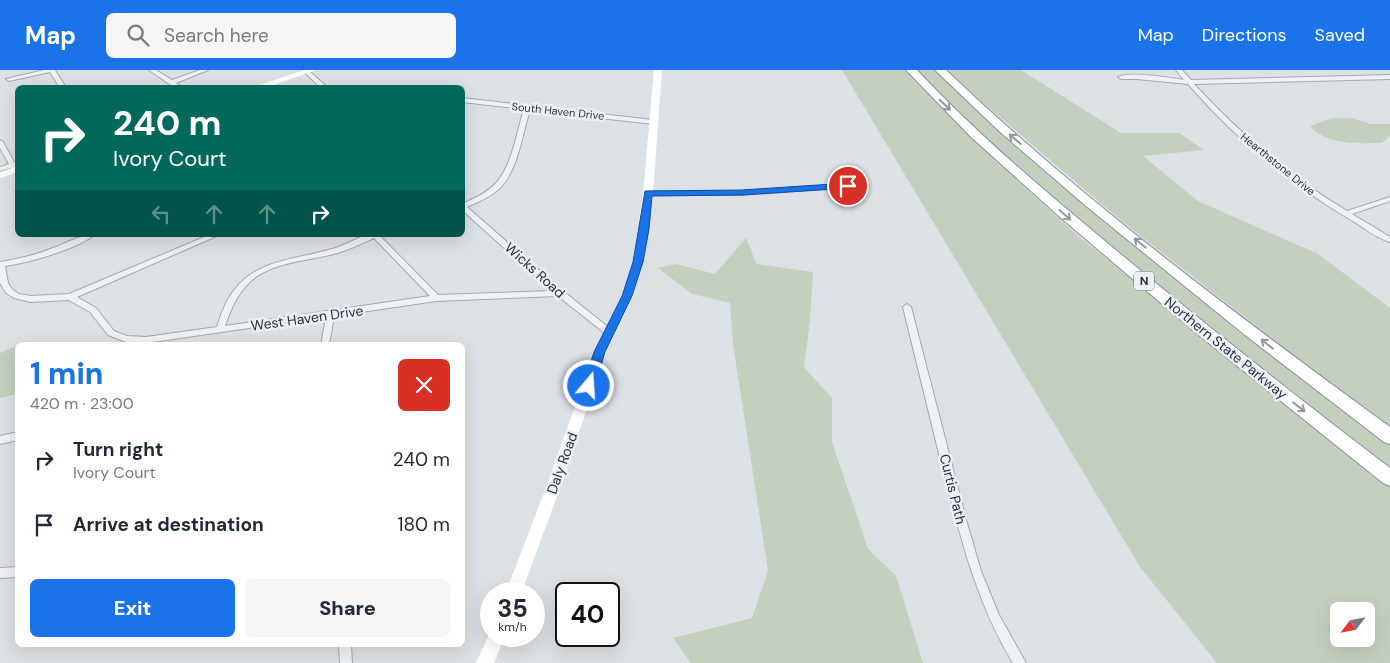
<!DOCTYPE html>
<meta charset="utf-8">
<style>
:root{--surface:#fff;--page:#f6f6f7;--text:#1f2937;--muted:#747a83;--accent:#1a73e8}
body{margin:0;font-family:"DM Sans",sans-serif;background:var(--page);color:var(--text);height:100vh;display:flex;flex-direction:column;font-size:19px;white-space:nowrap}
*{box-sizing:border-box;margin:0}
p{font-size:16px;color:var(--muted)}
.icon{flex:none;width:28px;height:28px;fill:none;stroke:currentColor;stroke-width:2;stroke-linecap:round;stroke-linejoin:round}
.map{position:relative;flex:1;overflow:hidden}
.details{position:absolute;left:15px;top:272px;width:450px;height:305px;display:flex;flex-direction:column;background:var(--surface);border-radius:8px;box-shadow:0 5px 20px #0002}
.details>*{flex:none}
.banner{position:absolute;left:15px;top:15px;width:450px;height:152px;border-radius:8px;box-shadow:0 5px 20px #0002;background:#00695c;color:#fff;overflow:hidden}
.needle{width:32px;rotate:238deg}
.fabs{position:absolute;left:1330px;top:532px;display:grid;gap:10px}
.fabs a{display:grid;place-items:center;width:45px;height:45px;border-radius:8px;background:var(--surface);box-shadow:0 5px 20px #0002;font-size:25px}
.speed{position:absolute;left:480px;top:512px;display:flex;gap:10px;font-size:25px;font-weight:700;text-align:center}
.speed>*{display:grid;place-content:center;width:65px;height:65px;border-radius:50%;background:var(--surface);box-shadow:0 5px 20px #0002;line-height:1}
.speed small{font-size:12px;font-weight:400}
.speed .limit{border:2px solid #111;border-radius:8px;background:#fff;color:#111}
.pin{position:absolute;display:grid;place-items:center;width:42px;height:42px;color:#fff;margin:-21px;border:2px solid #fff;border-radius:50%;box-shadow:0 1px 5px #0007}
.me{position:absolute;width:55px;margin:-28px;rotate:18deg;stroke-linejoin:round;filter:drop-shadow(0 0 4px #0008)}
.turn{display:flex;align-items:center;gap:18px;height:105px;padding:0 15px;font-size:22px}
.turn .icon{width:65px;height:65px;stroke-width:2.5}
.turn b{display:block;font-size:35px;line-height:42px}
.lanes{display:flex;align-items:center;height:48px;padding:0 15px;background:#0003;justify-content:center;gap:25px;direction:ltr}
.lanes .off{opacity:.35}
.round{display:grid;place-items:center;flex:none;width:52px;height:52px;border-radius:8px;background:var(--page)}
.headline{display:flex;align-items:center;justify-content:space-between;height:85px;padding:0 15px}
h1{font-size:30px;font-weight:800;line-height:38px;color:var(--accent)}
.cta{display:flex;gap:10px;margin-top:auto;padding:10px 15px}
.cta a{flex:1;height:58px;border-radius:8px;background:var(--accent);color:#fff;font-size:20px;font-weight:800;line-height:58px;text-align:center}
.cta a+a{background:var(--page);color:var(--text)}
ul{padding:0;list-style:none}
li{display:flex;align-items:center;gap:15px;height:65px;padding:0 15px}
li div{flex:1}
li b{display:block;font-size:19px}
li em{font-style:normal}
header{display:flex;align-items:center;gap:30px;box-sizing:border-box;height:70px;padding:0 25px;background:var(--accent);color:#fff}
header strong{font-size:24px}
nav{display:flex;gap:28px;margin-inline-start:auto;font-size:18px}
.search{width:350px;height:45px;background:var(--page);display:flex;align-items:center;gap:12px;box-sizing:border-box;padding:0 18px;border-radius:8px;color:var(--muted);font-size:19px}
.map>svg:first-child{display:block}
.green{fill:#c4d0be;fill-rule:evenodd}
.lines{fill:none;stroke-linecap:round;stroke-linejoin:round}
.street-casing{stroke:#a2a8b0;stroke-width:2}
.highway-casing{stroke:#84909c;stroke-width:2}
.street{fill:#eff1f5;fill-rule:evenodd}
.secondary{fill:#fff;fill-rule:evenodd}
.highway{fill:#fff;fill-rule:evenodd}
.oneway{stroke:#93989e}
.route{fill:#1a73e8;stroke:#114b97}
.labels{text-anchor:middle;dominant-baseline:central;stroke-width:5;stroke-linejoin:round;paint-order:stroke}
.far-street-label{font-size:11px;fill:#27303c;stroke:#ecf0f4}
.shield{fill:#ecf0f4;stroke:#626a73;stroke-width:1}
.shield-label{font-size:12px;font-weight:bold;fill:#27303c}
.street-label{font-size:14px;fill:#27303c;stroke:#ecf0f4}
</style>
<header>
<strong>Map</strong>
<div class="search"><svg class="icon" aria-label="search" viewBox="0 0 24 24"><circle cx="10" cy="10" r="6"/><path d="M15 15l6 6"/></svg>Search here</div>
<nav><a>Map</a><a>Directions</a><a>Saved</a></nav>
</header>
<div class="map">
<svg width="1390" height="593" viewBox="0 0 1390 593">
<rect width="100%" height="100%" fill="#dce1e6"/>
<g class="green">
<path d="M 842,0 L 904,0 L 999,94 L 1083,170 L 1390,413 L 1390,593 L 1217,593 L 1140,497 ZM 1339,541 L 1366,541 L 1366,569 L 1339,569 Z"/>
<path d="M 917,0 L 937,0 L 998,57 L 1390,370 L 1390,398 C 1227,272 1062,147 917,0 Z"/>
<polygon points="945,0 1021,0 1121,63 1179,63 1204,80 1143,86 1198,131 1318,184 1390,238 1390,356 1300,290 1119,149"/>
<path d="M 1332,48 L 1352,48 L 1371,54 L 1390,54 L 1390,65 L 1382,73 C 1358,73 1328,76 1310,56 Z"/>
<polygon points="746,168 757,194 813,202 810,251 804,297 832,328 832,372 868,479 896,506 923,593 691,593 673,568 752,548 768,501 733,274 730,233 692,224 658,198 676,194 715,204"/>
<polygon points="17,276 17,324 0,328 0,283"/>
</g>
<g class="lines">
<g class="street-casing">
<g id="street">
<polygon points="44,0 55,0 66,18 60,18 50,2 9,11 6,9"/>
<polygon points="149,0 156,0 172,10 200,0 208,0 176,13 183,18 175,18"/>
<polygon points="302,0 308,0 328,18 321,18"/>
<path d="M 1176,0 L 1182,0 L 1191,10 L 1390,5 L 1390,9 L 1194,14 C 1239,63 1289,106 1347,141 L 1390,127 L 1390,131 L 1352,144 L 1390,167 L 1390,172 C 1376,168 1363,157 1351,150 C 1289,113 1235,68 1188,14 L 1137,9 L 1121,9 L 1118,7 C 1130,1 1170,8 1184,10 Z"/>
<path d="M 462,28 L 653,50 L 656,52 L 653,54 L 530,40 C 522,64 519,97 501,117 C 492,126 479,132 467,137 L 563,221 L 613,261 L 614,263 L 613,265 L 607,265 L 558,226 L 436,231 L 334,246 L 329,275 L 321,275 L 326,247 L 146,273 L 126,272 L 108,265 L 90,242 L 69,230 L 31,232 L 14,228 L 6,223 L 0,213 L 0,192 C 18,189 36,185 53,178 C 67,173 79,165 94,165 C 77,179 28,193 5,196 L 8,213 L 12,219 L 19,224 L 31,226 L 69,224 L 209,165 L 219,165 L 77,227 L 96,238 L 114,261 L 127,266 L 146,267 L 217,257 C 221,244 226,230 235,219 C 258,189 299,189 332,179 C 344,176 356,168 368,165 C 371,164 376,165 379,165 L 438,225 L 552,221 L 462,140 L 462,134 C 475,128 487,123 496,113 C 512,96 517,61 524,39 L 462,32 ZM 374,168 L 430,226 L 225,256 C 231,239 237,224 250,212 C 271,192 307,191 334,184 C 348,180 361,174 374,168 Z"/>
<polygon points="0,70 3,72 14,92 18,92 18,96 16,96 17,101 13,101 11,98 0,101 0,97 9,94 0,78"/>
<polygon points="848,114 851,116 850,117 742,125 648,125 645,123 648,121 742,121"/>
<path d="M 907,234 L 911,237 L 967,453 L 981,501 L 999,545 L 1026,593 L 1013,593 C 976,532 960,465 942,396 C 929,343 916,290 903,237 Z"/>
<polygon points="18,362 18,370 0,374 0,366"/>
<polygon points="18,497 18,507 0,508 0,498"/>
<polygon points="339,575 351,575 352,593 340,593"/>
</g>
</g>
<g class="highway-casing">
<g id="highway">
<path d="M 906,0 L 917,0 C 975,62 1040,117 1105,171 C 1198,249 1293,324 1390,398 L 1390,416 L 1383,413 L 1195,262 L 1061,148 L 971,67 Z"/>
<path d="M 935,0 L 946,0 C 1083,131 1237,245 1390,357 L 1390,374 L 1384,372 L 1245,265 L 1086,136 L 999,61 Z"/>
</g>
</g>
<use href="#street" class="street"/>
<g class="secondary">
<polygon points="304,0 316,0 265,18 251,18"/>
<polygon points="654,0 662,0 653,123 643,192 633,226 606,282 563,410 521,524 505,524 549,410 594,282 621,226 633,192 643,123"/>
<polygon points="18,96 18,102 0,108 0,102"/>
<polygon points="491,560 491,566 505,566 494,593 476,593"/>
</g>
<use href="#highway" class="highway"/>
</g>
<defs><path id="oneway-shaft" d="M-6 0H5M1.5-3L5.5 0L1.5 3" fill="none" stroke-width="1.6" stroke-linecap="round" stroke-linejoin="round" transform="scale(1.25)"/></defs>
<g class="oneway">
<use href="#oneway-shaft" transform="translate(945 35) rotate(44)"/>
<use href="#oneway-shaft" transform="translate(1015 69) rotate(-139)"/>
<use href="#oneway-shaft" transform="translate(1065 145) rotate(41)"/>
<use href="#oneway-shaft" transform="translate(1140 173) rotate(-141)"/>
<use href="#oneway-shaft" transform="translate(1267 274) rotate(-142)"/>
<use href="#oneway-shaft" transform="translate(1299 337) rotate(38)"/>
</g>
<polygon class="route" points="848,113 851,114 851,118 742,125 652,126 649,159 643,192 632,226 605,282 595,316 593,319 585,319 583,316 594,282 622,226 633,192 645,121 742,120"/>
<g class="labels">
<g class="far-street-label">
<text transform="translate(558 41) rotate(6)">South Haven Drive</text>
<text transform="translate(1278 94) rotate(39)">Hearthstone Drive</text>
</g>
<rect class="shield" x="1134" y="201.5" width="20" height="19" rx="4"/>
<g class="shield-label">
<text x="1144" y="211">N</text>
</g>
<g class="street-label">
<text transform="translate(535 200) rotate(42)">Wicks Road</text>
<text transform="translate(307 248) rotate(-8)">West Haven Drive</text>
<text transform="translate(1226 278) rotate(39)">Northern State Parkway</text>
<text transform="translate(562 393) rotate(-70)">Daly Road</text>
<text transform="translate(953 419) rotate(76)">Curtis Path</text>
</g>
</g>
</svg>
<div class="fabs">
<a><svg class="needle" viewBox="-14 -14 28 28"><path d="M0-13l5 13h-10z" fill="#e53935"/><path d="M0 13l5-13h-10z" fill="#747a83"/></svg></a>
</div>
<div class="speed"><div>35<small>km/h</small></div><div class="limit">40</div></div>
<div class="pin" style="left:848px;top:116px;background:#d93025"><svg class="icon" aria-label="arrive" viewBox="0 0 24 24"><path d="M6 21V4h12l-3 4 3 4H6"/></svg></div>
<svg class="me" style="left:589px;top:316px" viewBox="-20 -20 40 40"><circle r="17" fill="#1a73e8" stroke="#fff" stroke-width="3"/><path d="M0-11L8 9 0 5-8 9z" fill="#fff"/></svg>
<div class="banner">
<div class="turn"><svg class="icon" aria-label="right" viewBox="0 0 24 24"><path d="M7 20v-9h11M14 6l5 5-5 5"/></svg><div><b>240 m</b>Ivory Court</div></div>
<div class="lanes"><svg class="icon off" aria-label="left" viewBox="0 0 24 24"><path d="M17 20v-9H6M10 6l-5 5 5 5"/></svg><svg class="icon off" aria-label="ahead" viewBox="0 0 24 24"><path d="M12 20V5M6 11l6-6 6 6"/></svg><svg class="icon off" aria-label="ahead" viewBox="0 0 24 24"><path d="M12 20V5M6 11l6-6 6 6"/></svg><svg class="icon" aria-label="right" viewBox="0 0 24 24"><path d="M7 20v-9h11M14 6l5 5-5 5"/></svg></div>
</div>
<section class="details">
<div class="headline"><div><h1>1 min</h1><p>420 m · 23:00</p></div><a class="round" style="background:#d93025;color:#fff"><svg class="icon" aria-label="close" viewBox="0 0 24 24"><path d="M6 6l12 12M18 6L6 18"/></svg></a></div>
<ul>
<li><svg class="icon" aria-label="right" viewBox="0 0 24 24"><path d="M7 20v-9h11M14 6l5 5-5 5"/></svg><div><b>Turn right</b><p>Ivory Court</p></div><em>240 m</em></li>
<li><svg class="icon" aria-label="arrive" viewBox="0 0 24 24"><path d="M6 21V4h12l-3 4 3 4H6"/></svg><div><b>Arrive at destination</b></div><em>180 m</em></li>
</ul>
<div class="cta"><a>Exit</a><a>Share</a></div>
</section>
</div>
